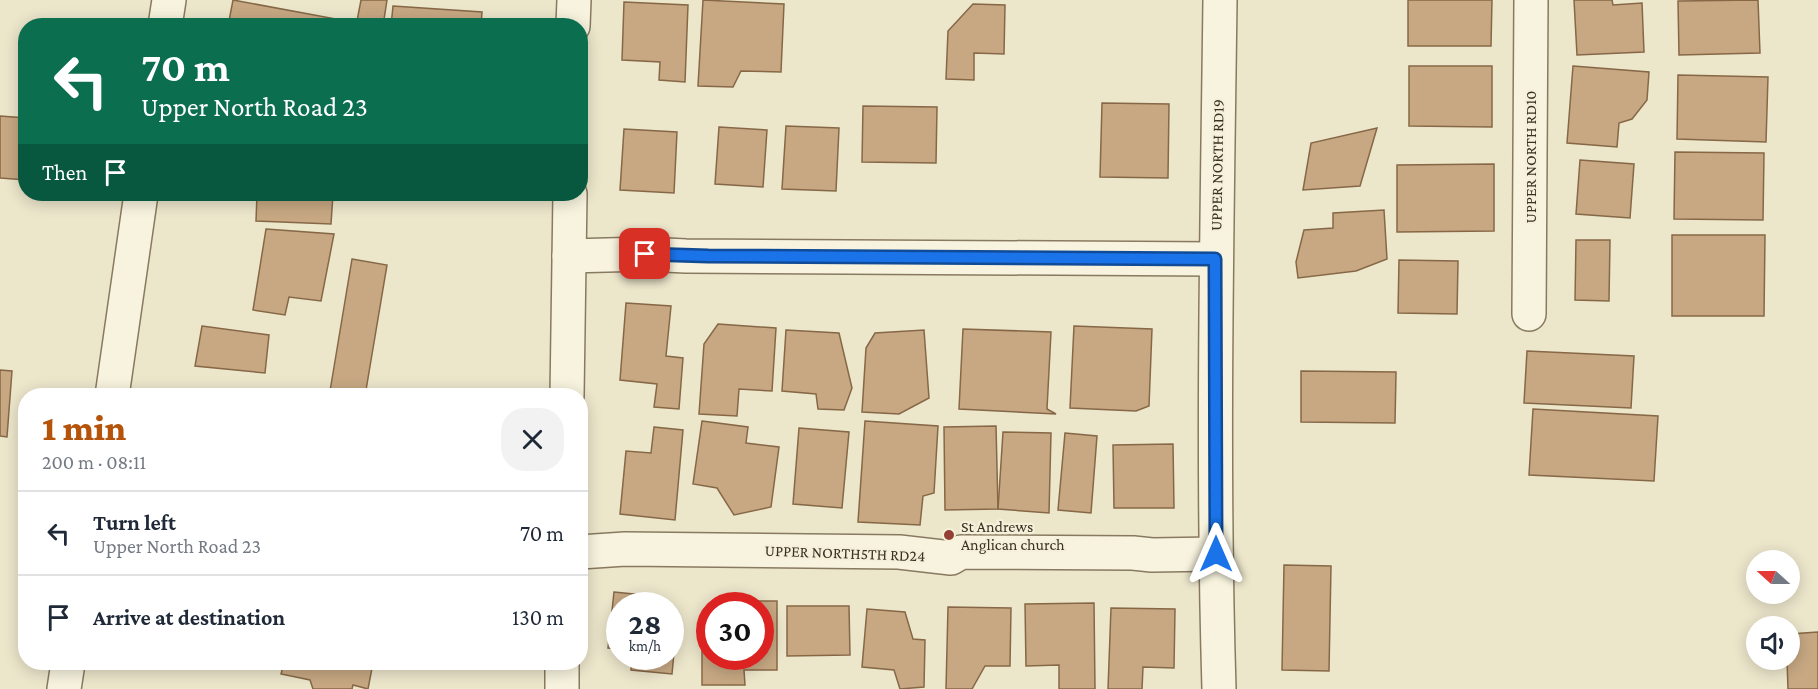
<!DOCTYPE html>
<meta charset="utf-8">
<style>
:root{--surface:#fff;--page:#f2f2f3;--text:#1f2937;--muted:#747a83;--line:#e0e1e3;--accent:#b45309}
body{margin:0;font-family:"Crimson Pro",serif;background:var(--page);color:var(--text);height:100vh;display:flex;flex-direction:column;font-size:22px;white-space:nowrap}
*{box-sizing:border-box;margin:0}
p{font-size:20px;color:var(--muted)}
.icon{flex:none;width:33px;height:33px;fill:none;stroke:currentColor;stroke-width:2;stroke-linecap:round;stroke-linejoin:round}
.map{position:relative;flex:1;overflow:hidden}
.side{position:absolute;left:18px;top:388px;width:570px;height:282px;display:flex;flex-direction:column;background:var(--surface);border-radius:24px;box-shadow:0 3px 15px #0003}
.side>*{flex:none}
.guide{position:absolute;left:18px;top:18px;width:570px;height:183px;border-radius:24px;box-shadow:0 3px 15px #0003;background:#0b6e4f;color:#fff;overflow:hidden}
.needle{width:39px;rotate:291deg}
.buttons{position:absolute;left:1746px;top:550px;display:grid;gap:12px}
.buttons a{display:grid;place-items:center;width:54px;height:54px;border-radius:50%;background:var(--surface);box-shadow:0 3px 15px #0003;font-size:30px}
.speed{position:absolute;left:606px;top:592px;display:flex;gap:12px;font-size:30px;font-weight:700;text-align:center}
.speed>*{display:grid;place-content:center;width:78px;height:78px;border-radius:50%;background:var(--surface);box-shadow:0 3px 15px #0003;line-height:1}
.speed small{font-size:15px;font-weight:400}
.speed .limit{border:9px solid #d22;background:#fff;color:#111}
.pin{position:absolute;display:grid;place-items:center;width:51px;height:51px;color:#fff;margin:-26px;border-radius:12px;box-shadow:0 3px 9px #0006}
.me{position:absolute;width:66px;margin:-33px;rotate:0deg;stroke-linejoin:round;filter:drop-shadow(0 0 4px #0008)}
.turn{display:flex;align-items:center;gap:21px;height:126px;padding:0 24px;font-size:27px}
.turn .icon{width:78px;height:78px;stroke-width:2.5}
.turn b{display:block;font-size:42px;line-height:51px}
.then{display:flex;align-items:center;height:57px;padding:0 24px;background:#0003;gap:12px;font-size:22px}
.round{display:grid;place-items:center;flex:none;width:63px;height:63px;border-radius:24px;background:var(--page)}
.head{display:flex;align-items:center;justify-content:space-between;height:102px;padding:0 24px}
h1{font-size:36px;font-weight:800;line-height:45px;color:var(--accent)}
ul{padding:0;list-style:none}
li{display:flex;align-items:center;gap:18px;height:84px;padding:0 24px;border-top:2px solid var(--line)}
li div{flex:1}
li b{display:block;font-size:22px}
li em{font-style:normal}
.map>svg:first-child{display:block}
.building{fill:#c7a883;stroke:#866847;stroke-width:1.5}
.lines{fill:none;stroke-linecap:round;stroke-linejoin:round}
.minor-casing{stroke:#887a60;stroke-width:36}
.minor{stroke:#f7f3de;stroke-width:33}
.route-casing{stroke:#114b97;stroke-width:15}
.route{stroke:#1a73e8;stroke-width:10}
.poi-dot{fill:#933f34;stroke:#f4f0da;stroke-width:2}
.labels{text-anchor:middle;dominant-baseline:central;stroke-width:4.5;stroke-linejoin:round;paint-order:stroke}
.street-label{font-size:16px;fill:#3a3122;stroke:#f4f0da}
.poi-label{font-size:16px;fill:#3a3122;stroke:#f4f0da;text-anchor:start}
</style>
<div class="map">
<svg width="1818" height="689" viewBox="0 0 1818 689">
<rect width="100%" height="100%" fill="#ece6cb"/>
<g class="building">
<polygon points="233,0 347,21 347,26 228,26"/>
<polygon points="361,0 387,0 383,26 356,26"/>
<polygon points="703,0 784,4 781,72 741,71 733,87 698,86"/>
<polygon points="1408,0 1492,0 1491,46 1408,46"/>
<polygon points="1574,0 1612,0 1613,5 1642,3 1644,52 1577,55"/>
<polygon points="1758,0 1760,53 1679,55 1678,1"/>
<polygon points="624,2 688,5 685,82 659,80 660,62 622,60"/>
<polygon points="973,4 1005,5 1004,54 974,53 974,80 946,79 948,31"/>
<polygon points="393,6 482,12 481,26 391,26"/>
<polygon points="1409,66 1492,66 1492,127 1409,126"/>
<polygon points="1573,66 1649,72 1647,100 1632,119 1619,123 1617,147 1567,143"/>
<polygon points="1678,75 1768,77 1766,142 1677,139"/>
<polygon points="1102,103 1169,104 1168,178 1100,177"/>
<polygon points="863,106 937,107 936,163 862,162"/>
<polygon points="0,116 26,118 26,180 0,178"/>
<polygon points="786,126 839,128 836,191 782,189"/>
<polygon points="719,127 767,130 763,187 715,184"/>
<polygon points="1377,128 1360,186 1303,190 1311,143"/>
<polygon points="624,129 677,132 674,193 620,190"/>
<polygon points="1675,152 1764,153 1763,220 1674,219"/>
<polygon points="1580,160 1634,164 1630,218 1576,214"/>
<polygon points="1494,164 1494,231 1397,232 1397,165"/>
<polygon points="257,194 333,194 331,224 256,221"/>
<polygon points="1384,210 1387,259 1356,271 1298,278 1296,262 1304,230 1333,228 1333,213"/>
<polygon points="266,229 334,234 321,301 289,297 285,315 253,310"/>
<polygon points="1672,235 1765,235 1764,316 1672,316"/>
<polygon points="1576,240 1610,240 1609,301 1575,300"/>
<polygon points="352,259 387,265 365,396 330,391"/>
<polygon points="1399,260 1458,261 1457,314 1398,313"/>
<polygon points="626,303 671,306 666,356 683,358 679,409 654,407 657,384 620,380"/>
<polygon points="718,324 776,328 772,391 739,389 737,416 699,414 704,344"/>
<polygon points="202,326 269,335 265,373 195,366"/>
<polygon points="1074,326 1152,329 1149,406 1136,411 1070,408"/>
<polygon points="963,329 1051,332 1047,409 1056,414 959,409"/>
<polygon points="786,330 839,333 852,388 844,410 818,409 816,394 782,391"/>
<polygon points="924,330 929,398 899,414 862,412 866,348 875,333"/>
<polygon points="1527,351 1634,356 1631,408 1524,403"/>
<polygon points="0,370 12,371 7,437 0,436"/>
<polygon points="1301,371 1396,372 1395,423 1301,422"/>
<polygon points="1533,409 1658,416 1654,481 1529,475"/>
<polygon points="702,421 748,427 746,443 779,447 771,507 734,515 717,488 693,484"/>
<polygon points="865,421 938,426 934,493 923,496 920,525 858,522"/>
<polygon points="996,426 998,509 945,510 944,427"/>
<polygon points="654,427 683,430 675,520 620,514 626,451 651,453"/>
<polygon points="799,428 849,432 842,508 793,504"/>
<polygon points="1003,432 1051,433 1049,513 998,509"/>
<polygon points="1065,433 1097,436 1091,513 1058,510"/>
<polygon points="1173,444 1174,508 1114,508 1113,445"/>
<polygon points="1284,565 1331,566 1329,671 1282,670"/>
<polygon points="614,592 653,596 652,606 620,606 620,649 608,648"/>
<polygon points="714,601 777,601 777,670 744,670 745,685 702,685 702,625 710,625 710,657 760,657 760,606 714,606"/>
<polygon points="1094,603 1095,689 1059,689 1059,665 1026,666 1025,604"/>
<polygon points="787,606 849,606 850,655 787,656"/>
<polygon points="948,607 1011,608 1010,666 985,666 972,689 946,689"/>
<polygon points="1111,608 1175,609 1174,668 1143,667 1142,689 1108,689"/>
<polygon points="867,609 905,612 913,639 925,640 924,687 900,689 894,670 862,667"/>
<polygon points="670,621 677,621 672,674 631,670 632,657 670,657"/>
<polygon points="1818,632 1818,689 1788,689 1787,660 1790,660 1790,634"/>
<polygon points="284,663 373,663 368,689 353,685 352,689 313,689 310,680 281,674"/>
</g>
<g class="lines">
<g class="minor-casing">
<g id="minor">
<polyline points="165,26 169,0"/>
<polyline points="573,26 574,0"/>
<polyline points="569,256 645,254 686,256 1216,259"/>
<polyline points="1529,314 1531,0"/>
<polyline points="112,396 141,194"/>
<polyline points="567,396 570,194"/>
<polyline points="580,552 625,549 899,552 951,558 961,552 1133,553 1152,555 1216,554"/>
<polyline points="64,689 68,663"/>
<polyline points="562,689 562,663"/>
<path d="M 1219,689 C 1212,459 1217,230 1220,0"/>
</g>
</g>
<use href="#minor" class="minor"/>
</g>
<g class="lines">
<g class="route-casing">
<polyline id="route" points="645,254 708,256 1215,259 1216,554"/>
</g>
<use href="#route" class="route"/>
</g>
<circle class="poi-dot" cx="949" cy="535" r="6"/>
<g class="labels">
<g class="street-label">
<text transform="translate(1530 157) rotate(-90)">UPPER NORTH RD10</text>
<text transform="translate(1217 165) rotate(-89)">UPPER NORTH RD19</text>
<text transform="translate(845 553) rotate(2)">UPPER NORTH5TH RD24</text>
</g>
<g class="poi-label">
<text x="961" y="526">St Andrews<tspan x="961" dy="18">Anglican church</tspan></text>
</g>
</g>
</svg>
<div class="buttons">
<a><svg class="needle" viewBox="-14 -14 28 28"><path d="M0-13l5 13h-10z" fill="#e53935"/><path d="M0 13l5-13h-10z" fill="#747a83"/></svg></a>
<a><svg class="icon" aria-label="sound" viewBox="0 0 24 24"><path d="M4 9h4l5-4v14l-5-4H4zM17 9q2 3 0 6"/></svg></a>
</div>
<div class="speed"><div>28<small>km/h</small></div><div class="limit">30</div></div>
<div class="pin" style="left:645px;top:254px;background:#d93025"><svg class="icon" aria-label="arrive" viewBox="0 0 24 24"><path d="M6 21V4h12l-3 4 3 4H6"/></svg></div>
<svg class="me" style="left:1216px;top:554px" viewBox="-20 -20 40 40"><path d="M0-17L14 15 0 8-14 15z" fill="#1a73e8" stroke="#fff" stroke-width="4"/></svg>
<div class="guide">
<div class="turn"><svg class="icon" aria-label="left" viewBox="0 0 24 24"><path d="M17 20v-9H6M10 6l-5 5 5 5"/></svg><div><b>70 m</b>Upper North Road 23</div></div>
<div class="then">Then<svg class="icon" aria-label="arrive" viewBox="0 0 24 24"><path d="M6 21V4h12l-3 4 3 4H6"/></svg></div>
</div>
<section class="side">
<div class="head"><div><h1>1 min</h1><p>200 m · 08:11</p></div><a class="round"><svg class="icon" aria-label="close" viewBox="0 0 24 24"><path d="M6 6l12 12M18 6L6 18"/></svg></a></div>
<ul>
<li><svg class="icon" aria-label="left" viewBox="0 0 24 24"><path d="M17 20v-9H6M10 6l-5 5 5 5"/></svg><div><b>Turn left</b><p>Upper North Road 23</p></div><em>70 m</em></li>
<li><svg class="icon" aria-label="arrive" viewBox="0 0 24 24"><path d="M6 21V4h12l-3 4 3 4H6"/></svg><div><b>Arrive at destination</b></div><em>130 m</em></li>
</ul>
</section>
</div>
